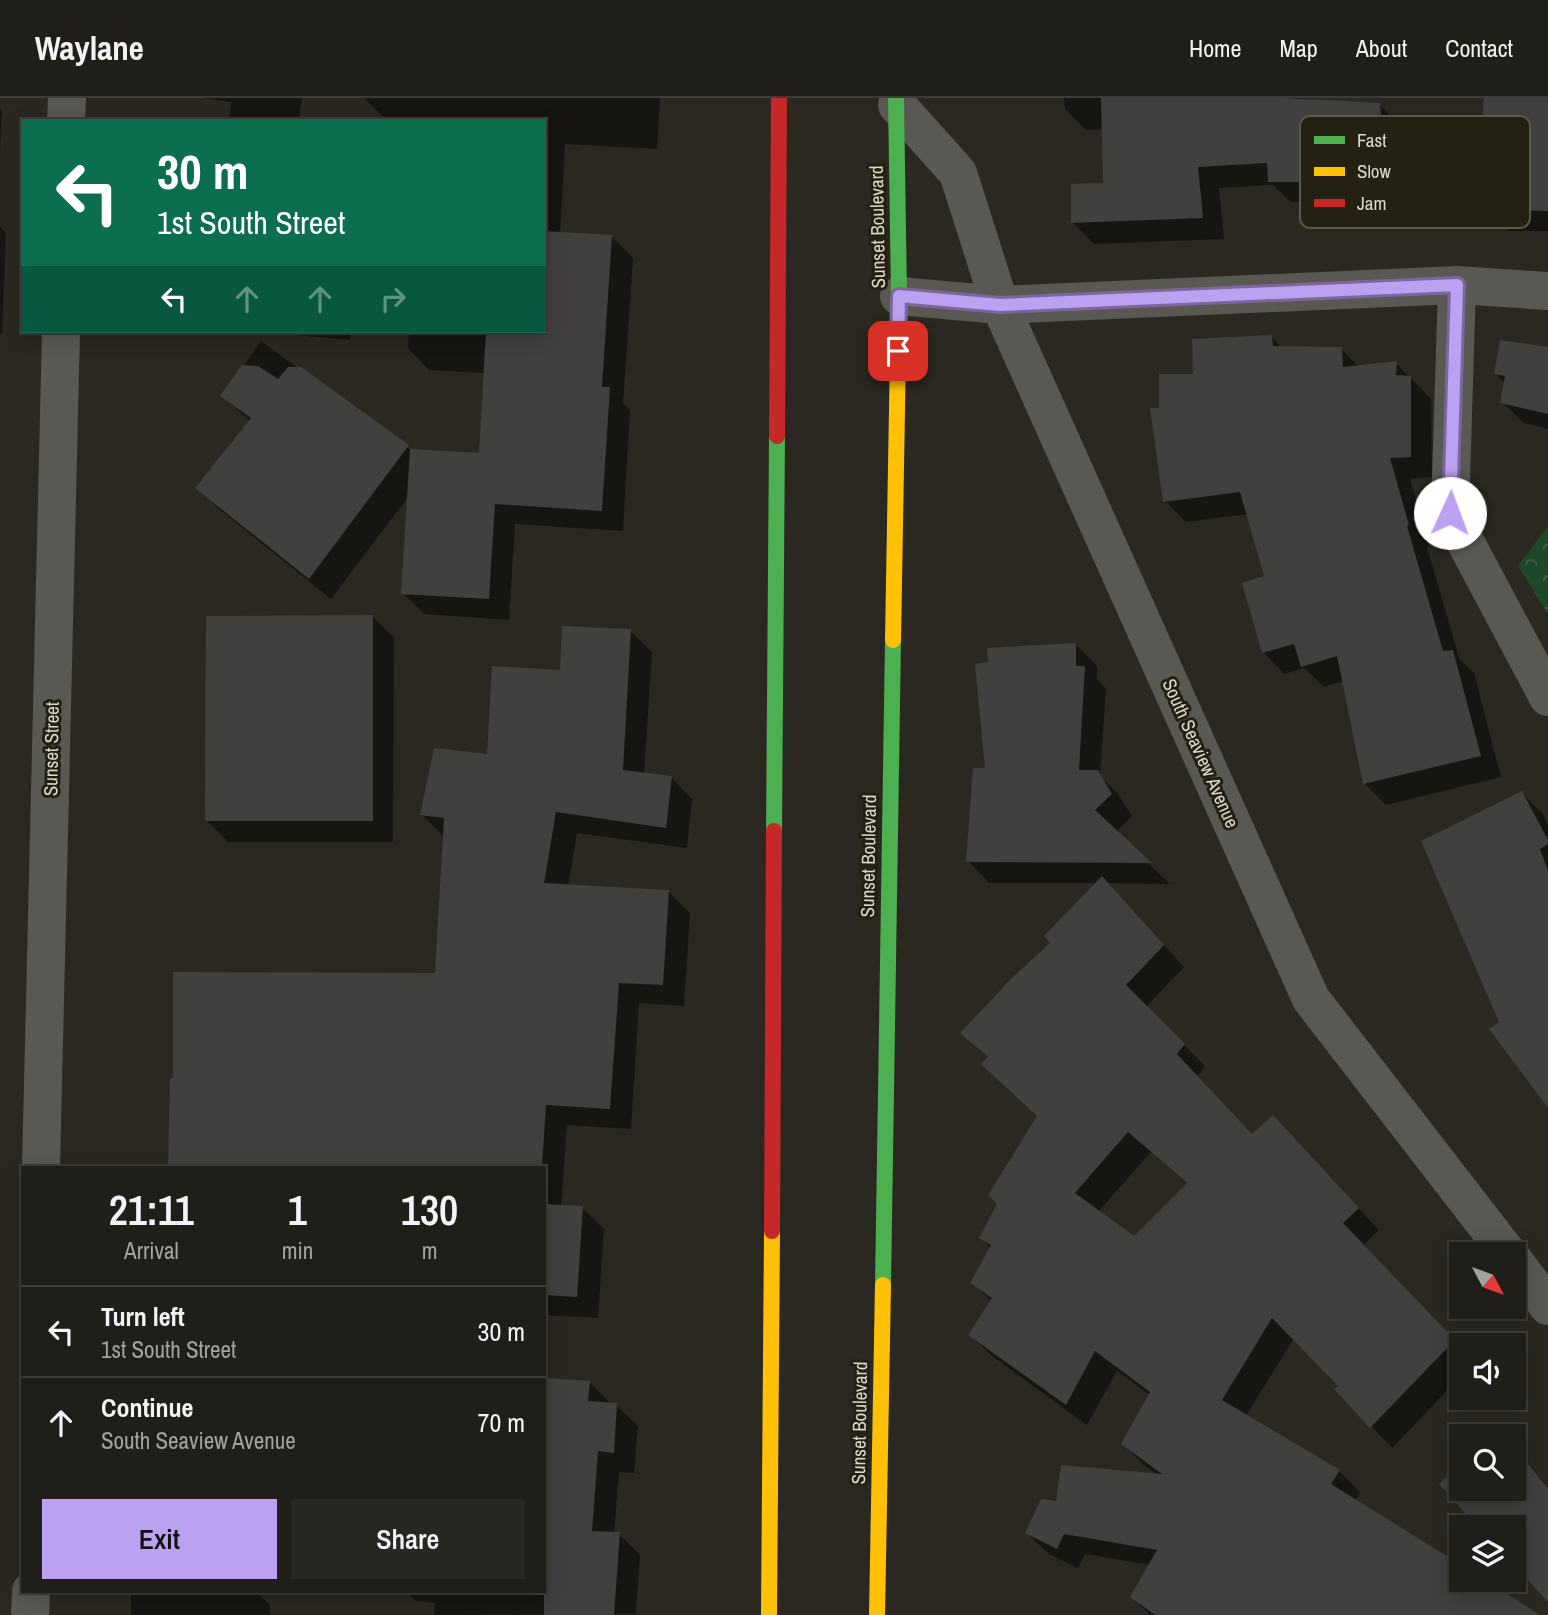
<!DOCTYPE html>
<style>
:root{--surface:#201e18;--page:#282721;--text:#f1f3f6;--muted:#a2a2a2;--line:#3d3c37;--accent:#bca0f2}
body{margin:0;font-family:"Archivo Narrow",sans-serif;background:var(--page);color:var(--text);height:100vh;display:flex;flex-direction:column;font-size:26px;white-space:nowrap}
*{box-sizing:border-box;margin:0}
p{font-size:23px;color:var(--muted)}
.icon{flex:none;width:38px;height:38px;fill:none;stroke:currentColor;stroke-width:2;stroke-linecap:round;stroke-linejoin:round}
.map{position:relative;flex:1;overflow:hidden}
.panel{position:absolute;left:21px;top:1068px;width:525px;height:427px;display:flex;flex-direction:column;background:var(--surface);border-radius:0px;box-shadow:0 4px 18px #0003,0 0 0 2px var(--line)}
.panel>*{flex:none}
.hud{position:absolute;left:21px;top:21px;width:525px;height:214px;border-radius:0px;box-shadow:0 4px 18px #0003,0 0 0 2px var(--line);background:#0b6e4f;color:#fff;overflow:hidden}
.needle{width:46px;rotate:131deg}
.buttons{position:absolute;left:1449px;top:1144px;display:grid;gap:14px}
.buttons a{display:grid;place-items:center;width:77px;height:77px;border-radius:0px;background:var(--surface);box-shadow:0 4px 18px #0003,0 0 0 2px var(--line);font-size:35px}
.pin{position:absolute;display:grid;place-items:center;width:60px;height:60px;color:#fff;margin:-30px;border-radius:14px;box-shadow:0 4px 10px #0006}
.me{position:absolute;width:77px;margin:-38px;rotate:2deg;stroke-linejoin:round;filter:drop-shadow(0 0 5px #0008)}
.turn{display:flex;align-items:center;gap:24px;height:147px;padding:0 21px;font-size:32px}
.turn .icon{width:91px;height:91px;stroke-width:2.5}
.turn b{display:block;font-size:49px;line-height:60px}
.lanes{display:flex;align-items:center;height:66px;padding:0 21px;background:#0003;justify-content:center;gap:35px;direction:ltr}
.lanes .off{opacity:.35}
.eta{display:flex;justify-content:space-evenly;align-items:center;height:119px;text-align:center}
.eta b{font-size:42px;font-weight:600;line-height:49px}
.button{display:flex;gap:14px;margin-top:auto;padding:14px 21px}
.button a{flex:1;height:80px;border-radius:0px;background:var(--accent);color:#111;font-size:28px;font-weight:600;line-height:80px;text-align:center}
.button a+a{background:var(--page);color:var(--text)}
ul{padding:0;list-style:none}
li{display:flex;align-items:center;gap:21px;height:91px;padding:0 21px;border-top:2px solid var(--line)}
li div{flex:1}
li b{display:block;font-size:26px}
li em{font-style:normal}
header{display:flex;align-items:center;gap:42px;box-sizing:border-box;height:98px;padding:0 35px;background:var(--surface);border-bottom:2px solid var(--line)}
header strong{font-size:33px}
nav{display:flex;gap:38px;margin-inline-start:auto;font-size:24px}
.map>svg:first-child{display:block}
.park{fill:url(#park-crowns)}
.shadow{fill:#0007;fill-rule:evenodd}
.building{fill:#42403f;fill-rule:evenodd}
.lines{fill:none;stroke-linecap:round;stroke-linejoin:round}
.street{stroke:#5a5852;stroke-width:38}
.fast{stroke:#4caf50;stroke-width:16}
.slow{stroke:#ffc107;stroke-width:16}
.jam{stroke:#c62828;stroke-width:16}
.route-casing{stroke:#7a689d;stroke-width:18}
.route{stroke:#bca0f2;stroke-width:12}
.labels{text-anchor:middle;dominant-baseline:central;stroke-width:6;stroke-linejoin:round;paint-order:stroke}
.street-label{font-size:19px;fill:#d9d7ce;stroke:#242113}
.key{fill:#242113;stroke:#5a584b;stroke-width:2}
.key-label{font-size:19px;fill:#d9d7ce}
</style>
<header>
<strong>Waylane</strong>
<nav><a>Home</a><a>Map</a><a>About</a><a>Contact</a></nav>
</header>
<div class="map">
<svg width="1548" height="1517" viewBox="0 0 1548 1517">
<defs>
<pattern id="park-crowns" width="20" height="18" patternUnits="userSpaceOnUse" patternTransform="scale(1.75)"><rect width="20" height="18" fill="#1e472a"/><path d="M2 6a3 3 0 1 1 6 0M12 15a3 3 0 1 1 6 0" fill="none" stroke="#3e6148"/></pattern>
</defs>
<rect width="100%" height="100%" fill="#2a2820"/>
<polygon class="park" points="1548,428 1548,516 1518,468"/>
<g class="shadow">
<polygon points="201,0 302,0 299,23 229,23 231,4"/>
<polygon points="364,0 660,0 657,51 565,46 560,136 612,139 633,160 623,305 630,312 623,433 515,426 509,522 424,516 403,495 409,398 331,501 219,411 198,390 250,323 222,298 261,243 412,353 481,357 486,275 429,272 408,250 409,233 544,233 544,23 489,23 383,19"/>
<polygon points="1064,0 1307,0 1307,4 1379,6 1400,28 1403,64 1394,65 1394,109 1355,112 1347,104 1291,104 1273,87 1219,90 1224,141 1094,146 1073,125 1105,87 1104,31 1086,32 1065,11"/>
<polygon points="1486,0 1548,0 1548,133 1509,133 1488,112 1487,106 1479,97"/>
<polygon points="0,12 2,13 0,56"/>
<polygon points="0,129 6,135 2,236 0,236"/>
<polygon points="271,233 351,233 350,242 273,235"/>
<polygon points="1272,239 1282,250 1341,251 1359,269 1396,265 1431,301 1432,379 1410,381 1429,448 1427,449 1459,560 1474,575 1501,679 1386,707 1365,686 1344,583 1324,589 1304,570 1284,576 1263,554 1266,480 1249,416 1186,424 1165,403 1161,312 1195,277"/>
<polygon points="1548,251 1548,331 1524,325 1502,304 1505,285 1496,276"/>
<polygon points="373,519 394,540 393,744 228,744 207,723"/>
<polygon points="630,533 652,554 644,676 671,679 692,701 687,750 577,735 568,789 669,794 690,815 684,908 639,905 631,1031 567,1027 561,1109 582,1110 604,1131 598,1220 544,1217 544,1069 171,1069 170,1068 437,876 443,738 422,717 488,658 562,574"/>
<path d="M 1076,547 L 1097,568 L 1097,581 L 1106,591 L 1100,678 L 1118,696 L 1132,718 L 1116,734 L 1170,786 L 1106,785 L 1184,869 L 1146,909 L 1205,968 L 1197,979 L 1253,1038 L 1294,1041 L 1379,1132 L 1363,1147 L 1461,1250 L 1461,1278 L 1392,1350 L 1337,1291 L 1340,1288 L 1294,1240 L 1246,1318 L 1339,1373 L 1360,1394 L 1355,1403 L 1461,1469 L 1461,1482 L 1537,1517 L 1150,1517 L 1132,1499 L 1150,1467 L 1085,1456 L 1078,1470 L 1049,1456 L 1027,1435 L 1057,1405 L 1158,1377 L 1144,1367 L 1123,1346 L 1150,1297 L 1117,1273 L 1087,1327 L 992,1258 L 970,1237 L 992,1204 L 972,1184 L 991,1150 L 982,1140 L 1038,1019 L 989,960 L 963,935 L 1052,846 L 1097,785 L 989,785 L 968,763 L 987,672 ZM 1151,1054 L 1188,1087 L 1134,1140 L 1098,1114 Z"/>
<polygon points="1522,695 1543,716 1548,726 1548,1007 1501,925"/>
<polygon points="589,1284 611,1306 616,1307 638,1328 634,1375 619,1374 614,1436 619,1436 640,1457 636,1516 434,1517 435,1505 416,1503 405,1493 544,1493"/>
<polygon points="1499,1334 1504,1339 1493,1339"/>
<polygon points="1514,1348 1548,1389 1548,1502 1514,1464 1514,1430 1441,1386 1461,1368 1461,1391 1514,1391"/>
<polygon points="131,1493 255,1493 270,1507 270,1517 131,1517"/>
</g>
<g class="building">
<polygon points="1101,0 1285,0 1380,5 1383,43 1374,44 1374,89 1332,91 1332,84 1268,84 1267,65 1198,69 1203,120 1071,125 1071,86 1103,85"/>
<polygon points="1484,0 1548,0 1548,113 1486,112 1484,95 1477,98"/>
<polygon points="544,133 612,137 602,289 610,289 602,413 495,406 489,501 401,496 410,351 479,355 486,233 544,233"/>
<polygon points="1272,237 1273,248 1342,249 1343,269 1397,263 1396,277 1411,278 1411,359 1390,360 1409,427 1407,428 1443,553 1453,552 1481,658 1363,686 1337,558 1301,569 1294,546 1262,555 1242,485 1264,478 1240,394 1163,404 1150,310 1159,310 1159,276 1193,276 1192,241"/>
<polygon points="1500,242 1548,249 1548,316 1500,305 1505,278 1494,276"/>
<polygon points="242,267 258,268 278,281 288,269 301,269 409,347 309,481 195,390 251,320 220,298"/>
<polygon points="373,517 373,723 205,723 206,518"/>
<polygon points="562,528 631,531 623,672 672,678 666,730 556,714 544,785 669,792 663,887 619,885 610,1011 546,1007 542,1069 168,1069 170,980 173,980 173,874 435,875 444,720 420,717 434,650 487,656 492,568 560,572"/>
<polygon points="1076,545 1076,568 1085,568 1079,672 1098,672 1112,696 1095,712 1152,765 966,764 973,670 985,670 975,566 988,564 987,550"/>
<polygon points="1522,693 1548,742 1548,746 1540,751 1548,773 1548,1010 1489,931 1499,924 1421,743"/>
<path d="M 1102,778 L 1164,847 L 1126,887 L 1185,946 L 1177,956 L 1252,1036 L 1273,1017 L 1359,1110 L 1343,1125 L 1455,1242 L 1370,1330 L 1334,1291 L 1338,1288 L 1272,1220 L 1222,1302 L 1340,1372 L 1331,1386 L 1461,1467 L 1461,1482 L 1485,1482 L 1540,1517 L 1155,1517 L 1130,1499 L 1157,1452 L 1064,1436 L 1057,1451 L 1025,1435 L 1041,1401 L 1056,1403 L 1061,1367 L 1162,1376 L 1121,1346 L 1150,1294 L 1095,1253 L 1066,1307 L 968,1237 L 992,1200 L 970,1185 L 991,1147 L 979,1140 L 997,1106 L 988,1097 L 1037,1018 L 981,966 L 988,959 L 960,935 L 1013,879 L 1050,845 L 1044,838 ZM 1128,1034 L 1187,1085 L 1134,1138 L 1075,1095 Z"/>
<polygon points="544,1106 583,1108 577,1199 544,1197"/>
<polygon points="544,1280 590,1283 588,1303 617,1305 614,1355 598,1353 592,1433 620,1434 614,1517 544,1517"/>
<polygon points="1514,1349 1548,1390 1548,1504 1514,1467 1514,1430 1479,1430 1439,1386 1461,1365 1461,1391 1514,1391"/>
</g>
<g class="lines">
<g class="street">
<polyline points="897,7 958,75 1000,207 1457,187 1548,193"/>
<polyline points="66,23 67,0"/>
<polyline points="1457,187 1450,415 1548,599"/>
<polyline points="899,198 1000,207 1311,901 1509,1157"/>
<polyline points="41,1069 61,233"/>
<polyline points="1514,1163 1548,1208"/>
<polyline points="30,1517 31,1493"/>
</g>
<g class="fast">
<polyline points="896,0 899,198 898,253"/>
<polyline points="774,733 777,338"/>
<polyline points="883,1187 893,542"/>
</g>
<g class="slow">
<polyline points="893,542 898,253"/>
<polyline points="769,1517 772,1133"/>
<polyline points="877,1517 883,1187"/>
</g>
<g class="jam">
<polyline points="777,338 779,0"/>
<polyline points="772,1133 774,733"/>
</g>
</g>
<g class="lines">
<g class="route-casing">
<polyline id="route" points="898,253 899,198 1000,207 1457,187 1450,415"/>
</g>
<use href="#route" class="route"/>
</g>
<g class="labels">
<g class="street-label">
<text transform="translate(877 129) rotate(-91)">Sunset Boulevard</text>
<text transform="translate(51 651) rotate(-89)">Sunset Street</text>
<text transform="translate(1201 655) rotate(66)">South Seaview Avenue</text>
<text transform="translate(868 758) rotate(-89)">Sunset Boulevard</text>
<text transform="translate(859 1325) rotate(-89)">Sunset Boulevard</text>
</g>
</g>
<rect x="1300" y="18" width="230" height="112" rx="10" class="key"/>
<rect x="1314" y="38" width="31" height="8" fill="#4caf50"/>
<rect x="1314" y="69" width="31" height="9" fill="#ffc107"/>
<rect x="1314" y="101" width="31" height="8" fill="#c62828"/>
<g class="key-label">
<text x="1357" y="49">Fast</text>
<text x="1357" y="80">Slow</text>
<text x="1357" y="112">Jam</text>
</g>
</svg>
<div class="buttons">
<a><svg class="needle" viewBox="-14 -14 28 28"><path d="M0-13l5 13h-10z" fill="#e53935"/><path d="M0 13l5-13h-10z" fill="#a2a2a2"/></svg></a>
<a><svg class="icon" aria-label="sound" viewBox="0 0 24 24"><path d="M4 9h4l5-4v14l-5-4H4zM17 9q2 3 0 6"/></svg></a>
<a><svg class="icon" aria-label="search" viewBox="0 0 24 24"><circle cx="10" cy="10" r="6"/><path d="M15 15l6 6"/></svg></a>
<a><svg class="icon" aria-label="layers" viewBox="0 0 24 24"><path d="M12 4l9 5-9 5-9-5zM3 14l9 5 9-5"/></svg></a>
</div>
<div class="pin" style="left:898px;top:253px;background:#d93025"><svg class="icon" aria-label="arrive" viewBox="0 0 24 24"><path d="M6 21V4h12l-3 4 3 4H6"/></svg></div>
<svg class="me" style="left:1450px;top:415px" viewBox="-20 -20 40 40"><circle r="19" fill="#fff"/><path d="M0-13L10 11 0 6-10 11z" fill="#bca0f2"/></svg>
<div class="hud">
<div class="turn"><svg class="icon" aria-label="left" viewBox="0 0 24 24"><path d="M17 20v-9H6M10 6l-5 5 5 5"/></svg><div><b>30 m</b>1st South Street</div></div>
<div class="lanes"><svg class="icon" aria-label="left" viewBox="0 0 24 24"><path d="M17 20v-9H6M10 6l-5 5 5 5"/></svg><svg class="icon off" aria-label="ahead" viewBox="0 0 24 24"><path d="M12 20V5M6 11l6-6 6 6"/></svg><svg class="icon off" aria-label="ahead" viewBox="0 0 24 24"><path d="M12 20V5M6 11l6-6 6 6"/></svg><svg class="icon off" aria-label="right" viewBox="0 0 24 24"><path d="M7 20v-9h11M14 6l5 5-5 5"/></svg></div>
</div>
<section class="panel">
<div class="eta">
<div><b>21:11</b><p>Arrival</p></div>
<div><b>1</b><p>min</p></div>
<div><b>130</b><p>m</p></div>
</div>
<ul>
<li><svg class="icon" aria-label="left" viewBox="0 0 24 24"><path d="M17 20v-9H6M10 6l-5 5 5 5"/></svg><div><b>Turn left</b><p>1st South Street</p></div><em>30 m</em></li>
<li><svg class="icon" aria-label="ahead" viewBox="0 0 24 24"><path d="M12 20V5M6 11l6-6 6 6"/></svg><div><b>Continue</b><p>South Seaview Avenue</p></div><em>70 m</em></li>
</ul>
<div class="button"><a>Exit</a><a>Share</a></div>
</section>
</div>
